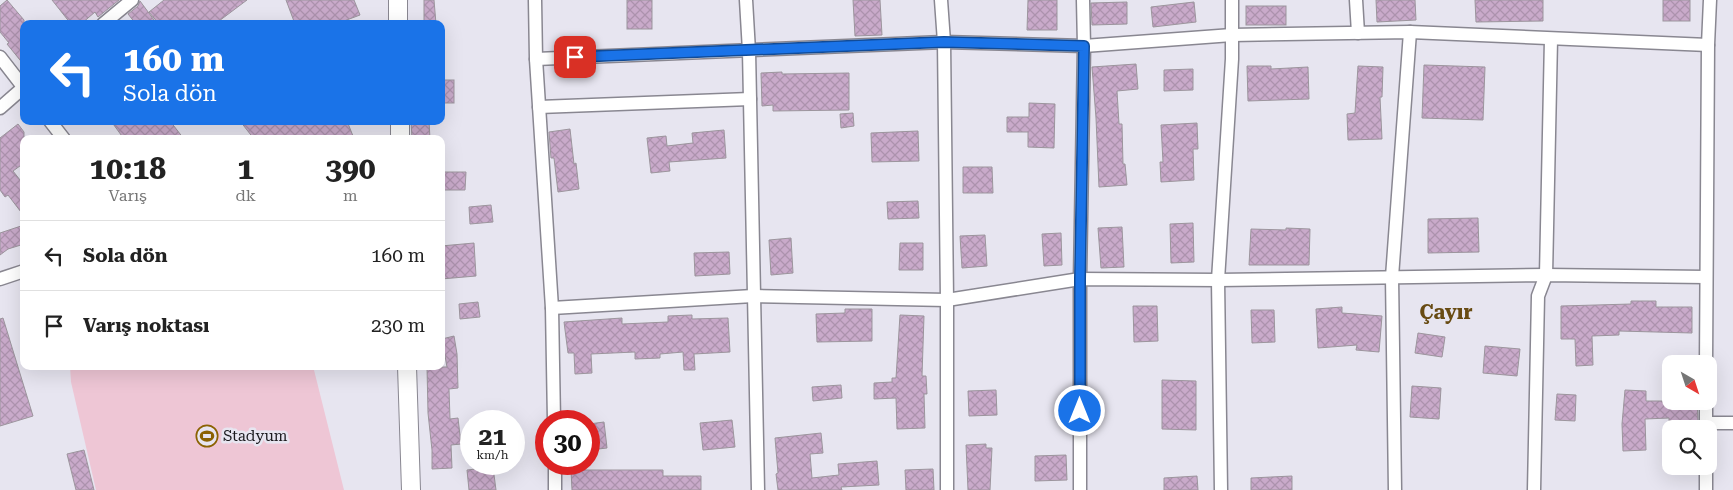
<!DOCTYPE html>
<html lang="tr">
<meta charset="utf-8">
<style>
:root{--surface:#fff;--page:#f6f6f6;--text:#222;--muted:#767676;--line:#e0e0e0}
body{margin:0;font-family:"Roboto Serif",serif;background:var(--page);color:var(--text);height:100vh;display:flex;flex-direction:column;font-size:19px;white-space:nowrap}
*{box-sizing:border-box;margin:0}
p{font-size:16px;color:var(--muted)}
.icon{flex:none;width:28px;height:28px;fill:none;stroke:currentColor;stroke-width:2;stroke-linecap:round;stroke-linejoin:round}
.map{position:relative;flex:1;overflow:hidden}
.drawer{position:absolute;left:20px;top:135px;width:425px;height:235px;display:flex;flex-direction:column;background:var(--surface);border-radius:10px;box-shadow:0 5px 20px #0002}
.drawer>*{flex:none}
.guide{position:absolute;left:20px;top:20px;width:425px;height:105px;border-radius:10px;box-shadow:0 5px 20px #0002;background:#1a73e8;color:#fff;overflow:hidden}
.needle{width:32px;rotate:141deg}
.tools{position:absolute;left:1662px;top:355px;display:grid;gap:10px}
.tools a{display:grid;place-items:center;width:55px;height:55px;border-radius:10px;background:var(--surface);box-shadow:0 5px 20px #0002;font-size:25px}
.speed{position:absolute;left:460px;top:410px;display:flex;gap:10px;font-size:25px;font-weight:700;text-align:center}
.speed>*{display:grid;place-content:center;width:65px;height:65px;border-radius:50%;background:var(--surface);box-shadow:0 5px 20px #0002;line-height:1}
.speed small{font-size:12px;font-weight:400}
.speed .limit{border:8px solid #d22;background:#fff;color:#111}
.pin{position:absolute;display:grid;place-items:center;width:42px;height:42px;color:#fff;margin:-21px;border-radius:10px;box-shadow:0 2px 8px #0006}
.me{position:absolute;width:55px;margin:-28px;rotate:0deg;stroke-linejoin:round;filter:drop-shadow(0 0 4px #0008)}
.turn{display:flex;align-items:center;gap:18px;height:105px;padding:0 20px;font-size:22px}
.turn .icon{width:65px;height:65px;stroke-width:2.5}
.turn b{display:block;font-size:35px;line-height:42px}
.eta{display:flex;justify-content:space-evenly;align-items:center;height:85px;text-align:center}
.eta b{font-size:30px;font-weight:700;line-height:35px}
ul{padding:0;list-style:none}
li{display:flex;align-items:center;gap:15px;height:70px;padding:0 20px;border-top:1px solid var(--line)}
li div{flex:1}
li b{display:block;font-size:19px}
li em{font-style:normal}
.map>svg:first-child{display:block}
.grass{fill:#eec6d5}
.building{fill:url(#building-cross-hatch);stroke:#9c959d}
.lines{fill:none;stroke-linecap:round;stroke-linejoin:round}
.minor-casing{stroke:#898791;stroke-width:15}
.secondary-casing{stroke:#898791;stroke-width:20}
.minor{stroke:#fff;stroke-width:12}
.secondary{stroke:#fff;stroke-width:18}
.route-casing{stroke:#114b97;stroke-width:12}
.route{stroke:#1a73e8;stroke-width:9}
.labels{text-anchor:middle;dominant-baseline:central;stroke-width:5;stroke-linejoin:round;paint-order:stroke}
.poi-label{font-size:15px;fill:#1a191d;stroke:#e7e5f0;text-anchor:start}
.district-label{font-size:20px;font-weight:bold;fill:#684b13;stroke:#e7e5f0}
</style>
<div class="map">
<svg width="1733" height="490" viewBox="0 0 1733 490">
<defs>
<pattern id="building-cross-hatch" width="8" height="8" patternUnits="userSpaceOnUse" patternTransform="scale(1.25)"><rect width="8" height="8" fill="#c9aaca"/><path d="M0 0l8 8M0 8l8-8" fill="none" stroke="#ac92ad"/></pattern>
</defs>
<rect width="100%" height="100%" fill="#e7e5f0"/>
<polygon class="grass" points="70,366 313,366 344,490 96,490 71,382"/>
<g class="building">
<polygon points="7,0 24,20 24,65 7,44 9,43 0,32 0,6"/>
<polygon points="52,0 119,0 98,17 95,12 81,24 71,24"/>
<polygon points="164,0 247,0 215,24 159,24 149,12"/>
<polygon points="286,0 354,0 360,15 336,24 295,24"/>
<polygon points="424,0 434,0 436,24 424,24"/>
<rect x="627" y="0" width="25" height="29"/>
<polygon points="853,0 880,0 882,35 855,36"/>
<polygon points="1028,0 1057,0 1057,30 1027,30"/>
<polygon points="1376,0 1415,0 1416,20 1377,22"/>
<polygon points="1475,0 1543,0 1543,21 1476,22"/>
<rect x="1663" y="0" width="27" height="21"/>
<polygon points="140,1 157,24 136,24 128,14 138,6"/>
<polygon points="1127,2 1127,24 1092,25 1091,3"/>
<polygon points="1194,2 1196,22 1153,27 1151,7"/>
<rect x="1246" y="6" width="40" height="19"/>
<polygon points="1136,64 1138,89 1117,91 1119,124 1122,124 1123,164 1125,164 1127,185 1099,187 1096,118 1092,67"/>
<polygon points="1424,65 1485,67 1483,120 1422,118"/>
<polygon points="1247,66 1271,66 1271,69 1308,67 1309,99 1248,101"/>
<polygon points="1358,66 1383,67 1382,97 1380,97 1382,139 1348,140 1347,114 1355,113"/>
<polygon points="1193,69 1193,90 1164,91 1164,70"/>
<polygon points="782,72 782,74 849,73 849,110 773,111 773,105 762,106 761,73"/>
<rect x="441" y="80" width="13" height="23"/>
<polygon points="1029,103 1055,104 1054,148 1028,147 1028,132 1007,132 1007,117 1029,117"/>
<polygon points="853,113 854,126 841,128 840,114"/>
<polygon points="111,121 170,121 184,139 124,139"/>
<polygon points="240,121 347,121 353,136 345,139 254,139"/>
<polygon points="411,121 429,121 430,139 412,139"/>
<polygon points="1197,123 1198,149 1193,149 1194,180 1161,182 1160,162 1163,162 1161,125"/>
<polygon points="18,124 24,132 24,163 13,171 24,185 24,216 8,195 5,197 0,190 0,138"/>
<polygon points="570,129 574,164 576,163 579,189 558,192 554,158 551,158 549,132"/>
<polygon points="724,130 726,158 669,162 670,171 651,173 647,138 666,136 667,146 693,143 692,133"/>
<polygon points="918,131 919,161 872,162 871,133"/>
<polygon points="963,167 992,167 993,193 963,193"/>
<polygon points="441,172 466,172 465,190 441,190"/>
<polygon points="918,201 919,218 888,219 887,202"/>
<polygon points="491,205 493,222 470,224 469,207"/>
<polygon points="1478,218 1479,252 1428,253 1428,219"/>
<polygon points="1193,223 1194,262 1171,263 1170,224"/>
<polygon points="24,225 24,244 8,249 0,255 0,233"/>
<polygon points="1122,227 1124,267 1101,268 1098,228"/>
<polygon points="1286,228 1310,229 1309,265 1249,265 1251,229 1286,230"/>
<polygon points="1061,233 1062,265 1044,266 1042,234"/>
<polygon points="985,235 987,266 962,268 960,236"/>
<polygon points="791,238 793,273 771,275 769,240"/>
<polygon points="474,243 476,276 441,279 441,246"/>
<polygon points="900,243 923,243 923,270 899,270"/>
<polygon points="729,252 730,274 695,276 694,253"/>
<polygon points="1631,301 1656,301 1656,307 1692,307 1692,333 1619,331 1619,335 1592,336 1593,365 1576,366 1575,339 1561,339 1561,306 1631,304"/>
<polygon points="478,302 480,317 460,319 459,304"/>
<polygon points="1133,306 1157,306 1158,341 1134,342"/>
<polygon points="1342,307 1342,313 1382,316 1379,352 1356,350 1357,345 1318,348 1316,309"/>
<polygon points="845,309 872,309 872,341 817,342 816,314 845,313"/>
<polygon points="1251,310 1274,310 1275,342 1252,343"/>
<polygon points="692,315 692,319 728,318 730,352 694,354 695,370 684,370 683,352 660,354 660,358 635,359 635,352 591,354 592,373 575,374 574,353 568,353 564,322 622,318 622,324 668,322 668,316"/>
<polygon points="900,315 924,316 922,376 926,376 927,394 924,394 925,428 897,429 896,398 874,399 874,383 892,382 892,378 896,378"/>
<polygon points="3,318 33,416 0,426 0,319"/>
<polygon points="1418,333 1445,337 1442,357 1415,353"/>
<polygon points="454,336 457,354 458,388 449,389 450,419 458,418 461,444 451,445 452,468 432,469 432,450 428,413 427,367 447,367 442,339"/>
<polygon points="1485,346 1520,349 1517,376 1483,373"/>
<polygon points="1162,380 1196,381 1196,430 1162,429"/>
<polygon points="841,385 842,398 813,401 812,387"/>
<polygon points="1412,386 1441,388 1439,419 1410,417"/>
<polygon points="996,390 997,415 969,416 968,391"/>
<polygon points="1625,390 1646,391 1646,401 1697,401 1698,421 1669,421 1669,418 1645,419 1646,450 1623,451 1622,424"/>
<polygon points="1557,394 1576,395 1575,421 1555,420"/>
<polygon points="732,420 735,447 703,450 700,423"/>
<polygon points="604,422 607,448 589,450 589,424"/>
<polygon points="821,433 823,453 810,454 812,478 839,475 838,464 877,461 879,485 841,487 842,490 778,490 776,474 778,473 775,438"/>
<polygon points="986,444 986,448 992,448 990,490 968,490 966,445"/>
<polygon points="84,450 94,490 76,490 67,454"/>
<polygon points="1066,455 1067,480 1035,481 1035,456"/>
<polygon points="493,467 496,490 469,490 467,470"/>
<polygon points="933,469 934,490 906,490 905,470"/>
<polygon points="571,470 663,470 663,476 701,476 701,490 572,490"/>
<polygon points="1197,476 1198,490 1164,490 1164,478"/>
<polygon points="1292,476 1292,490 1251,490 1251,478"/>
</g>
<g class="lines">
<g class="minor-casing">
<g id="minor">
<polyline points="535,0 536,59 552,308 554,421"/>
<polyline points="746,0 749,51 758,490"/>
<polyline points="941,0 944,42 947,300 947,490"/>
<polyline points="1356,0 1358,33"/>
<polyline points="103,24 132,0"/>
<polyline points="0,57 24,88"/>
<polyline points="536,59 944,42 1084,46 1232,35 1410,32 1708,45"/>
<polyline points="539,107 750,99"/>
<polyline points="0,108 24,87"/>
<polyline points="50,121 64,139"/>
<polyline points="0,279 24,271"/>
<polyline points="552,308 753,296 947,300 1080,279 1218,280 1546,275 1706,277"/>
<polyline points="1706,364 1708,45 1710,0"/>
<polyline points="1706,423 1733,423"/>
<polyline points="1706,429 1706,401"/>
<polyline points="555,464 555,490"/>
<polyline points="1080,490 1080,279 1084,46 1083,0"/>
<polyline points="1221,490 1218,280 1232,59 1232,0"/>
<polyline points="1395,490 1392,277 1410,32"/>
<polyline points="1534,490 1538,296 1546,275 1551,39"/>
<polyline points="1706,490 1706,466"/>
</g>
</g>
<g class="secondary-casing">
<g id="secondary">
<polyline points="398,0 398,24"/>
<polyline points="400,121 400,139"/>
<polyline points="407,366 411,490"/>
</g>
</g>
<use href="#minor" class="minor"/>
<use href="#secondary" class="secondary"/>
</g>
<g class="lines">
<g class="route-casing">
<polyline id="route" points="575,57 944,42 1084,46 1080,279 1080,411"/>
</g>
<use href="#route" class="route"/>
</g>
<defs>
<g id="stadium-ring" transform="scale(1.125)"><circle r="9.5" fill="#e7e5f0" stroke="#8b6202" stroke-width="1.5"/><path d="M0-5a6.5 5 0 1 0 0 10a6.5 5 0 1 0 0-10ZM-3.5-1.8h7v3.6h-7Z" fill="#8b6202"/></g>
</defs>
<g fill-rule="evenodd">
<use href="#stadium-ring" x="207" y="436"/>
</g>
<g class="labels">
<g class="poi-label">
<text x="223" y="436">Stadyum</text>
</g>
<g class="district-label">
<text x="1446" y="312">Çayır</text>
</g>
</g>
</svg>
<div class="tools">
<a><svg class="needle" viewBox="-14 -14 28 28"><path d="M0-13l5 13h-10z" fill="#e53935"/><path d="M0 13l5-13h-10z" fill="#767676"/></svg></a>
<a><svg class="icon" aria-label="search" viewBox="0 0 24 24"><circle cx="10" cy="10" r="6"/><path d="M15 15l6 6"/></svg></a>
</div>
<div class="speed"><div>21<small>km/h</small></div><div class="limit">30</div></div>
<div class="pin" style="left:575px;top:57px;background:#d93025"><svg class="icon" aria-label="arrive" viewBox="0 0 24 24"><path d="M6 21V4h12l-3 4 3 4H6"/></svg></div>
<svg class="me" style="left:1080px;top:411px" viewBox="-20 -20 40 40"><circle r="17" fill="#1a73e8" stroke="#fff" stroke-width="3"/><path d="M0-11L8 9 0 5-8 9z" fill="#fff"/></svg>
<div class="guide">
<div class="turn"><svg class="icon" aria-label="left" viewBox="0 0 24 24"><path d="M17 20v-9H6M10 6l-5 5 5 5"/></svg><div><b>160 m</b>Sola dön</div></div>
</div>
<section class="drawer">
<div class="eta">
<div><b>10:18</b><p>Varış</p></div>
<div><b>1</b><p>dk</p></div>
<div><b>390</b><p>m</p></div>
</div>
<ul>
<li><svg class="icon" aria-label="left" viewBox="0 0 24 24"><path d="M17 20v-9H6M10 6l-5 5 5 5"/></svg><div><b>Sola dön</b></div><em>160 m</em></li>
<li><svg class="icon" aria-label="arrive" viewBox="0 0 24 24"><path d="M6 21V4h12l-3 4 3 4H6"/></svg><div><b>Varış noktası</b></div><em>230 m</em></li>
</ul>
</section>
</div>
